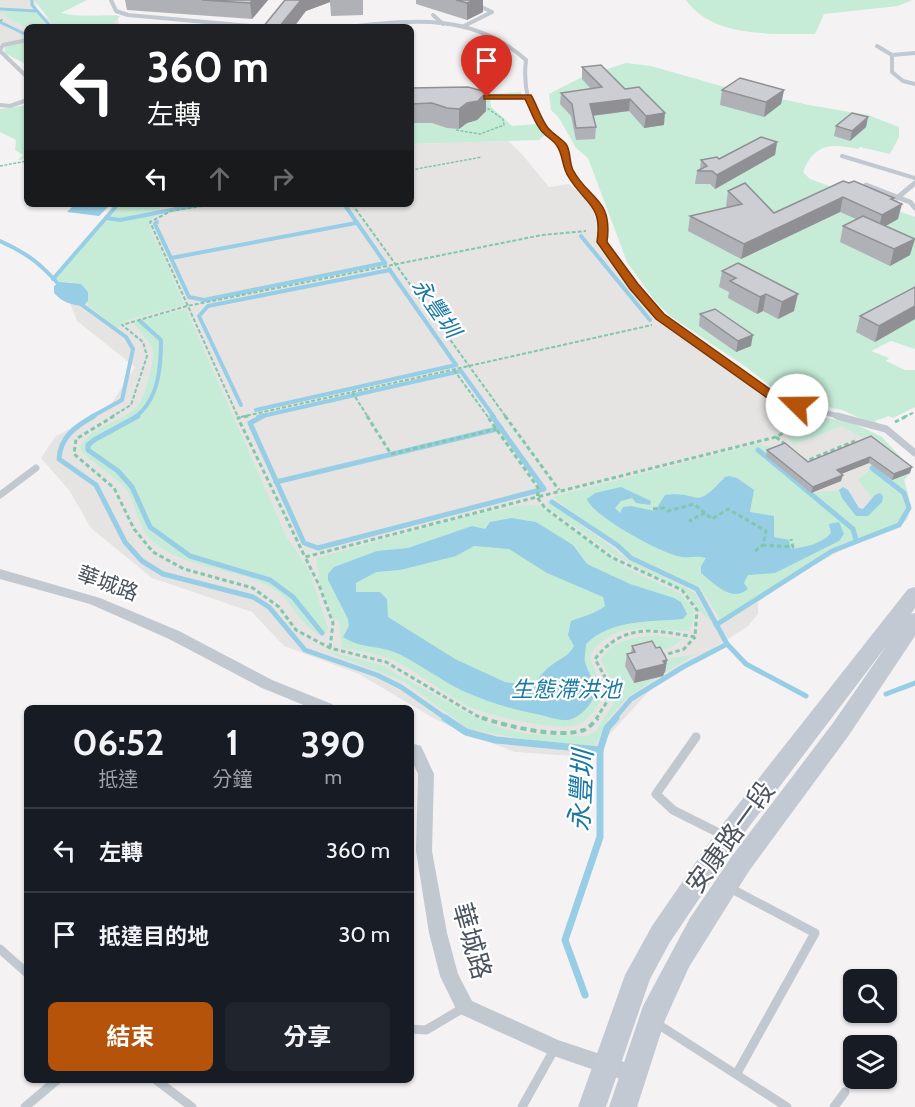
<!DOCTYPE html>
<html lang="zh-TW">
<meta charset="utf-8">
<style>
:root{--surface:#171b24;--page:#20242c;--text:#f1f3f6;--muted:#9ea1a6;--line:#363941;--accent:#b45309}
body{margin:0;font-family:Cabin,"Noto Sans TC",sans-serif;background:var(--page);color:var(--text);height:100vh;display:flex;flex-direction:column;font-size:22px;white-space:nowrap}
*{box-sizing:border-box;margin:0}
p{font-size:20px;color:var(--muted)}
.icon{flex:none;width:33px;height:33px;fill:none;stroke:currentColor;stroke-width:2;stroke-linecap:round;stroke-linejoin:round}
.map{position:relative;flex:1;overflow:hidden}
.details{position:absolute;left:24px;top:705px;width:390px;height:378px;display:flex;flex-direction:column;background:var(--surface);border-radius:9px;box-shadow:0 2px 4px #0004}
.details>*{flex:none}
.hud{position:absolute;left:24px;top:24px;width:390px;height:183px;border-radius:9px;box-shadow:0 2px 4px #0004;background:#202124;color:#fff;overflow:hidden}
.fabs{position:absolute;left:843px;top:969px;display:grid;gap:12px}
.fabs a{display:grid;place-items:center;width:54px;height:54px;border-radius:9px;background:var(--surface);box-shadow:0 2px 4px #0004;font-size:30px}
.pin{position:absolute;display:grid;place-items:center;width:51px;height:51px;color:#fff;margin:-62px -26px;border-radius:50% 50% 50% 0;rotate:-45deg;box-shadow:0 0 6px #0007}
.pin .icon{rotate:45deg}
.me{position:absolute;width:66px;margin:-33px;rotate:292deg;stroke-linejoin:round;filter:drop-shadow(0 0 4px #0008)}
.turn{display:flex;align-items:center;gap:21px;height:126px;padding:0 24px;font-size:27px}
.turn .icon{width:78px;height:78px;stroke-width:2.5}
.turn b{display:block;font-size:42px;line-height:51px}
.lanes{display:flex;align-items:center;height:57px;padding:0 24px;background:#0003;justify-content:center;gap:30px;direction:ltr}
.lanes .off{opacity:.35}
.eta{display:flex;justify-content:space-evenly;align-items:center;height:102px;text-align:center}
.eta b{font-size:36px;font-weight:700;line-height:42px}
.button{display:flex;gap:12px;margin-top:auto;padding:12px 24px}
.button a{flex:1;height:69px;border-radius:9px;background:var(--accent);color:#fff;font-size:24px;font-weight:700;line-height:69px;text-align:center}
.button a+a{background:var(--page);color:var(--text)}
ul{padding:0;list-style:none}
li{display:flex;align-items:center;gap:18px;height:84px;padding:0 24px;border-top:2px solid var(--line)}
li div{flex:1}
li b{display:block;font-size:22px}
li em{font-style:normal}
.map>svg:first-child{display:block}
.education{fill:#e5e4e3}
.green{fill:#c6ecd8}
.water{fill:#97cde5;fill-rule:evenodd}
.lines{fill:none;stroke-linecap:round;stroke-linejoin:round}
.stream-far3{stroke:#97cde5;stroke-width:3}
.stream-far2{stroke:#97cde5;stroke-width:4}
.stream-far1{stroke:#97cde5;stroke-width:5}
.stream{stroke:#97cde5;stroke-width:7}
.path-far3{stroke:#81c7ab;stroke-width:1.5;stroke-dasharray:3 1.5;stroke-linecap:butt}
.path-far2{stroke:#81c7ab;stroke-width:2;stroke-dasharray:4 2;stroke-linecap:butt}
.path-far1{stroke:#81c7ab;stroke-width:3;stroke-dasharray:4.5 3;stroke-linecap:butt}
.path{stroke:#81c7ab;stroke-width:4;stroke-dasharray:6 4;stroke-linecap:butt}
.service-far3{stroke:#c1c8cf;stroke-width:4}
.service-far2{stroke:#c1c8cf;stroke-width:5}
.service-far1{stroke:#c1c8cf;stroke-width:7}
.service{stroke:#c1c8cf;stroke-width:9}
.minor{fill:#c1c8cf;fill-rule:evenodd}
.secondary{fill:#c2c9d3;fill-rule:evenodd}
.wall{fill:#b0b1b6}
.shaded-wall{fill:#909094}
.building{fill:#cdced4;stroke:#909094;stroke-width:1.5}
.route{fill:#b45309;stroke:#753606;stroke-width:1.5}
.labels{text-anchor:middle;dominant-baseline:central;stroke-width:4.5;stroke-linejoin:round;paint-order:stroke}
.street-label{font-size:21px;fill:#4b535e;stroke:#fff}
.water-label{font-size:22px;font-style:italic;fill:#1a79a2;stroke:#fff}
.near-street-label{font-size:26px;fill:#4b535e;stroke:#fff}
.near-water-label{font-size:27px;font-style:italic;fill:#1a79a2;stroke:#fff}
</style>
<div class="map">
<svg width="915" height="1107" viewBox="0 0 915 1107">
<rect width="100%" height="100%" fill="#f4f2f2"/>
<g class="education">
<polygon points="0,0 35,0 37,9 46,18 117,15 119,25 117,27 27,27 27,59 0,44"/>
<polygon points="508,141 521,153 549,187 569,184 590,203 596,220 598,246 633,294 657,319 774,404 794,409 802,414 852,423 882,437 910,473 904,480 911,505 907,520 900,526 858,541 802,572 758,602 758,614 748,626 653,687 589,757 515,752 470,735 435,719 359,674 284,646 252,612 152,578 91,528 69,490 41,458 55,437 110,406 135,367 77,321 61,280 123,204 411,204 411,144"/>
</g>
<g class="green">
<path d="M 34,0 L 87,0 L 61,13 C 80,18 100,14 120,16 L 113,23 L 114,27 L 55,27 Z"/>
<path d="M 686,0 L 912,0 L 898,6 L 824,14 L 815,34 C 774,34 712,38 686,0 Z"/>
<polygon points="0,11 39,13 45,27 27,28 4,16 8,14 0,13"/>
<polygon points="27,41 27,67 24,63 4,53 5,47"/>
<path d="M 626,63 L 651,66 L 721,86 L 809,105 L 868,115 L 899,127 L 899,137 L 890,154 L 860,147 L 858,149 C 830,143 814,144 803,172 L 810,179 L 915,217 L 915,349 L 891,341 L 871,351 L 889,358 L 886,361 L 905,370 L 915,370 L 915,407 L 893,418 L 889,416 L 875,421 L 877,424 L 875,425 L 842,410 L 803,402 L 778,392 L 746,367 L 670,316 L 655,301 L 627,262 L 588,158 L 576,148 L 559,118 L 551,110 L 549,94 L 580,78 Z"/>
<polygon points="521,92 522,97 490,99 491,107 512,126 537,124 545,135 539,140 411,144 411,99"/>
<polygon points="27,105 27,159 18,160 23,155 15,150 16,140 0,132 0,109"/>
<polygon points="119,204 158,204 160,212 149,221 153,237 161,250 184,305 127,320 117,328 88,305 88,292 72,282 60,282 55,278"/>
<path d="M 186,309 L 286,536 L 310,572 L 328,629 L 323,636 C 300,628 293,601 274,589 C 235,566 186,571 151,540 C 137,526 137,505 127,491 C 116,475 85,460 80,448 C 91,423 125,424 139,403 C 145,396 146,386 149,377 C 157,343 153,349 134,324 L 139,320 Z"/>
<path d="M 825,418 L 852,423 L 882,437 L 910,467 L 910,473 L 904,480 C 909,498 915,512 900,526 L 842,544 L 721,620 L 700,587 L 633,556 L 552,497 L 757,444 L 783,449 L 767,456 L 811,493 L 839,490 L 843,487 L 848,490 L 859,508 L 863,509 L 873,499 L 858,480 L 869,470 L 893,461 L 869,442 L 842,426 L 793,445 L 788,438 L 791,433 Z"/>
<path d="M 547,500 L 629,560 L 694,592 L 711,620 C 699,615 694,598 683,590 L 614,555 L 550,509 L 547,505 Z"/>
<path d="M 534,505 L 541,507 L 626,568 L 681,594 L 693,608 L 695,618 L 689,631 C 651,631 615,618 590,655 C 592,670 605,685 601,698 C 598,708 587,722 577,725 C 558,732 484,715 466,705 C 441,692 420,673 395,661 C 379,654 360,651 342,648 L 339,621 L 334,620 L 319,580 L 316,558 L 465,517 L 516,506 Z"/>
<path d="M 654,635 L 683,639 L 668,649 L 650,651 L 660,663 L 671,658 L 694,655 L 630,695 L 608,720 L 594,747 L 537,742 L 469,729 L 403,681 L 319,649 L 381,665 L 476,718 L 504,729 L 528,734 L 587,736 L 596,731 L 616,699 L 613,683 L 601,661 C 607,641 636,637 654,635 Z"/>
</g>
<g class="water">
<polygon points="75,204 109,206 99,216 67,212"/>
<path d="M 60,282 L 81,284 L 88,292 L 88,301 L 83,306 C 71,305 62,302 54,293 L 54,286 Z"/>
<path d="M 729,476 L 737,478 L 754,490 L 750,512 L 774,516 L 774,537 L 789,540 L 791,549 C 805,547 822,544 831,533 L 829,524 L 839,522 L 844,534 L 839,541 L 775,573 L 748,575 L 744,583 L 748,589 C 731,603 715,584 701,573 L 701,566 L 706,558 C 696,555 691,558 683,557 C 665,556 592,516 587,499 L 595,493 L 621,487 L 651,501 L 650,505 L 636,503 L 632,498 L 621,501 L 615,508 L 620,513 L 623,507 L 631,506 L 655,511 L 665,495 C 702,490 692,513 725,477 Z"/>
<polygon points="843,487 848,490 859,508 863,509 875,495 880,493 883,496 882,502 868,516 856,516 842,498 839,490"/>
<path d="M 511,518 L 536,522 L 573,545 L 587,564 L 630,584 L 674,598 L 681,602 L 687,614 L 683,619 C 650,622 611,619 586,644 C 586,650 584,657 585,662 C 590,679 601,687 590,704 C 585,711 576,719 568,720 C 560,721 549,717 541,715 C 514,710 487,702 463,691 C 441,680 421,665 399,654 C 380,645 361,649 343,637 L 349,626 L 348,619 L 328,580 L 328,574 L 334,567 L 377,551 L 408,548 L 472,526 L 485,529 L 490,522 ZM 474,546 L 509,549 L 547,573 L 603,597 L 605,606 C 595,614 583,616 571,621 L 568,635 L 574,646 C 569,655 565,656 556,662 C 546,668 539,677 533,686 L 505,682 L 455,659 L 388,617 L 387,599 L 380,592 L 356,592 L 356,583 L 376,572 L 400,570 L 456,556 Z"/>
</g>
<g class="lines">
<g class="stream-far3">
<polyline points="32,0 32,5 51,27"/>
<polyline points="0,9 36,11"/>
<polyline points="0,22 27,35"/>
</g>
<g class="stream-far2">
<polyline points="344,204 385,263"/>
<polyline points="106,218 120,220 202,204"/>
<polyline points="157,222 155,224 171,258"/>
<polyline points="356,223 171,258 189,297 204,300 385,263"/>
<polyline points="581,236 650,320"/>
<path d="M 0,241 C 29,254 42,265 62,288"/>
<polyline points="389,269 456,365"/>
<polyline points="53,279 118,204"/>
<polyline points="78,302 126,337 133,349 122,400 91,417"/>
<polyline points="461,371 494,417"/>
<polyline points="241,405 199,316 208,306 390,270"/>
<polyline points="256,410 456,365"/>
<path d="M 135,417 C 159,400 161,366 161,340 L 140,321"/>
<polyline points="258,417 461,371"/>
</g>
<g class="stream-far1">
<path d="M 94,416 C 76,426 60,437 59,459 L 96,485 L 125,542 L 142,561 L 163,574 L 253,597 L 269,607 L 305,650 L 377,675 L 401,687 L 447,719"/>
<polyline points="138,416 94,440 88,445 88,450 118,471 132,487 150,527 190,556 270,580 293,597 322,633"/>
<polyline points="263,416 250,423 304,543 318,548 544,489 492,416"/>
<polyline points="758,450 853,529 856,540"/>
<polyline points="276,482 501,428"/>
<polyline points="552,502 617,545 631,558 697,589 727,644 746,664 806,696"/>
<polyline points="716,625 832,551 899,525 909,508 904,493 872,468"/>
<polyline points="886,694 915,683"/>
<polyline points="614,719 631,699 683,667 727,644"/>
</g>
<g class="stream">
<polyline points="445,718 466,732 496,740 600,750"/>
<polyline points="585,995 565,940 600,837 600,750 607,728 616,718"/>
</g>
<g class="path-far3">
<polyline points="0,21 3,19"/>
<polyline points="456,130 480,134 504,125 503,119 487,108"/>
<polyline points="0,166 27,161"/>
<polyline points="411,170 482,157"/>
</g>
<g class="path-far2">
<polyline points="215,204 171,211 150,222 238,417"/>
<polyline points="352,204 506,417"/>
<polyline points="454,370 488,417"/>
<polyline points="352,392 368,417"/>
<polyline points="111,417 131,405 147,356 143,342 122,325 187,306 542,235 586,231"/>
<polyline points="241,417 652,325"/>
<polyline points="904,417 915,412"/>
</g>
<g class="path-far1">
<polyline points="114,416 76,439 74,454 114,488 134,529 153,552 184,569 253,588 279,607 296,630 330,648 386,662 477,716 487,719"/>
<polyline points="248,416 238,418 305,557 537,497 539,489 487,416"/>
<polyline points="367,416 391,454 496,429"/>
<polyline points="505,416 559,490"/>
<polyline points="895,422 907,416"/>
<polyline points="776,437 786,445"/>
<polyline points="803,459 806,461 855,441"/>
<polyline points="653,509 664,508 668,511 694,504 712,519 728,509 766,531 763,545 793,547 791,539"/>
<polyline points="692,522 690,520 705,513"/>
<polyline points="755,551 763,545"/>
<polyline points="306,559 319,585 333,623 330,648"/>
<polyline points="661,656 684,649 695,637"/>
<path d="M 596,719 L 610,697 L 605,677 L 595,659 C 624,622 654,630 695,637 L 697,610 L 682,590 L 611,557 L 545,508 L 537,497 L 776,437 L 809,419"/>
</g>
<path class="path" d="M 482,718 C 508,726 557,739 584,730 C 589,728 594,722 598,718"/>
<g class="service-far3">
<polyline points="111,0 116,11 128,15 262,27"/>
<polyline points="433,15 443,24"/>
<polyline points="464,26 492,12 467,0"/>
<path d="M 346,27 C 412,20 473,12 526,60 C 523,85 528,113 546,131 C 551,137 559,141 563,148 C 570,159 569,172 577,183"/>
<polyline points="877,46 892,55 915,53"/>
<polyline points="0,50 3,45 27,40"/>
<polyline points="0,51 27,77"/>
<polyline points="892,55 892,72 903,81 915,84"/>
<polyline points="477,98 528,97"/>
<polyline points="0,105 10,106 27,100"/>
<polyline points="842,156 915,178"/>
</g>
<g class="service-far2">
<polyline points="576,181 598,208 602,222 602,242 634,286 660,316 770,395 782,401 842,417"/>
<polyline points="866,185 910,202 915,208"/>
<polyline points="897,198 915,183"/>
</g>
<g class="service-far1">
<polyline points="837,416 886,429 915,453"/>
<polyline points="0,495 36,468"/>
</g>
<g class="service">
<polyline points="696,737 656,794 673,810 725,836"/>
<polyline points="730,888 815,933 737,1073"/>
<polyline points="0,949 27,973"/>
<polyline points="656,1023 787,1107"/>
<polyline points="411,1029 426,1030 465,1007"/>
<polyline points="156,1080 192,1107"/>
<polyline points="25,1107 57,1080"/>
<polyline points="522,1107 555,1048"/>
<polyline points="834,1107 845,1092"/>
</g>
<g class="minor">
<polygon points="0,569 100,598 179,631 272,680 332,704 335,708 311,708 262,688 169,639 90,604 0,579"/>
<polygon points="411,743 421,746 434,774 432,851 447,933 458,974 472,1001 558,1040 639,1067 642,1074 639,1081 632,1083 548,1054 458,1013 440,976 429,933 416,851 418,774 411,759"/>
</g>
<polygon class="secondary" points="915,587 915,608 911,614 915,613 915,636 849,735 749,871 689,967 665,1020 637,1107 609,1107 643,1006 690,918 732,856 833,723 887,645 736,844 670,942 650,979 606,1107 578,1107 625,975 652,926 718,830 908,589"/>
</g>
<g class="wall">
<polygon points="125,0 268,0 252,19 127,10"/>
<polygon points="285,0 363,0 363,15 331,16 330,2 306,11"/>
<polygon points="416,0 483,0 483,12 467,20 416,4"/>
<polygon points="582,67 625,89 664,125 644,128 629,111 593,116 596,127 595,139 576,140 571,116 560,104 561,93 591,89 582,79"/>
<polygon points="411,88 486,92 486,111 477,120 467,123 459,129 447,128 432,123 411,123"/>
<polygon points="722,90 784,90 781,104 764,117 720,105"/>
<polygon points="868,117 866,127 850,141 834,136 836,126"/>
<polygon points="777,142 775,155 715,189 710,184 695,184 697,171 700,169 701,160 719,159"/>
<polygon points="849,183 894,198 893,200 898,219 886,226 910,255 890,266 840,242 843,226 856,219 840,212 741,259 688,231 690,216 728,208 726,206 728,191 774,213"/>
<polygon points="738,263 794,311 778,319 763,311 757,314 728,298 729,292 719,287 722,271"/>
<polygon points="915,287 915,319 875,342 856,332 860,316"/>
<polygon points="700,314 751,346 736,352 699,326"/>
<polygon points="871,436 910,473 892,480 869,463 841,474 841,481 811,493 766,456 767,450 808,462"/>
<polygon points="632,646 656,648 667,660 665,672 664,673 663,676 634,683 625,666 627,654 631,653"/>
</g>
<g class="shaded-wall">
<polygon points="253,0 268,0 252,19 250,3"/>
<polygon points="301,0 330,0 330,2 306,11 294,27 279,27"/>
<polygon points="474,0 483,0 483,12 467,20 467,3"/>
<polygon points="784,90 781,104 764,117 766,102"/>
<polygon points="486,92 486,111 477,120 467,123 459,129 459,109"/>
<polygon points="630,99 629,111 589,116 590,104"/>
<polygon points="665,113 664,125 644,128 646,116"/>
<polygon points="868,117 866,127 850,141 852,131"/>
<polygon points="777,142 775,155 715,189 717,175"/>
<polygon points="843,197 840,212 741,259 744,244"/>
<polygon points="894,198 891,210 902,204 898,219 878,230 882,215 891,199"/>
<polygon points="915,239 910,255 890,266 894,249"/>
<polygon points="766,294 763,311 757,314 760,297"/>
<polygon points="798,294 794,311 778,319 782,302"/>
<polygon points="915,306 915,319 875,342 879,326"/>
<polygon points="753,335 751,346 736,352 738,341"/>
<polygon points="870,457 869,463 836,476 837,470"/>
<polygon points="912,467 910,473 892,480 894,474"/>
<polygon points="843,475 841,481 811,493 813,487"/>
<polygon points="667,660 665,672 664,673 663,676 634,683 636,671"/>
</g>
<g class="building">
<polygon points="202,0 253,0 250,3"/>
<polygon points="285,0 301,0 279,27 263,27"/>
<polygon points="456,0 474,0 467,3"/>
<polygon points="601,65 625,89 639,87 665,113 646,116 630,99 590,104 596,127 576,128 572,104 561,93 602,87 582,67"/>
<polygon points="740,78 784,90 766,102 722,90"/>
<polygon points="468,87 486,92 478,101 467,103 459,109 447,108 432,103 411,104 411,88"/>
<polygon points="852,113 868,117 852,131 836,126"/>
<polygon points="761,137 777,142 717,175 712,171 697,171 707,166 701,160 717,157 719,159"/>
<polygon points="843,181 849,183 854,181 894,198 891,199 902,204 882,215 843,197 744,244 690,216 742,204 728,191 745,183 774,213"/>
<polygon points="863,216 915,239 894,249 843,226"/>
<polygon points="738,263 798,294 782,302 766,294 760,297 730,281 736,278 722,271"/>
<polygon points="915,287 915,306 879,326 860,316"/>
<polygon points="715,309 753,335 738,341 700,314"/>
<polygon points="871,436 912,467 894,474 870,457 837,470 843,475 813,487 767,450 785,443 808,462"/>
<polygon points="652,641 656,648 660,647 667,660 663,661 665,664 636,671 627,654 635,652 632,646"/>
</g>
<path class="route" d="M 487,95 L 531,95 C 537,105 541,119 548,128 C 553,134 561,138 566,144 C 571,151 569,162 573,170 C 589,200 613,198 607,242 L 638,284 L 664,314 L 774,392 L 801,403 L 801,408 L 792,408 L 766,397 L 656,319 L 630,289 L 597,242 C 603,203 584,204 568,176 C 562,167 563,154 557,146 C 553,139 544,136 540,129 C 534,121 530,109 525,99 L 484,99 L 484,96 Z"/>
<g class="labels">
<g class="street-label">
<text transform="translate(108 583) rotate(20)">華城路</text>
</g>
<g class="water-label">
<text transform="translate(436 308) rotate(55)">永豐圳</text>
<text x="566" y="689">生態滯洪池</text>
</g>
<g class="near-street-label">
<text transform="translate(730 837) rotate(-54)">安康路一段</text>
<text transform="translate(472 941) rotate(74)">華城路</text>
</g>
<g class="near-water-label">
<text transform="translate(581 791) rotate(-87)">永豐圳</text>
</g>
</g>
</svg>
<div class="fabs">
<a><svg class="icon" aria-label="search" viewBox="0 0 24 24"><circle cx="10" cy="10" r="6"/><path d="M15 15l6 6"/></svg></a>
<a><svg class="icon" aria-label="layers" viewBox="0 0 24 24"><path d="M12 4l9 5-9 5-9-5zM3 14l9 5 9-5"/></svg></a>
</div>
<div class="pin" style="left:487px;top:97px;background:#d93025"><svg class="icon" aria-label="arrive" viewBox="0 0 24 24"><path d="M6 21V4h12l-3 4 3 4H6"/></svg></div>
<svg class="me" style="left:797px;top:405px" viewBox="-20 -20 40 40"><circle r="19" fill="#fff"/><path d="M0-13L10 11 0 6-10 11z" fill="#b45309"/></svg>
<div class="hud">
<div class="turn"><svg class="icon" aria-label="left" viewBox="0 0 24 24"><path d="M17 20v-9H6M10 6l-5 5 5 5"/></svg><div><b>360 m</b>左轉</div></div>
<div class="lanes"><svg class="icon" aria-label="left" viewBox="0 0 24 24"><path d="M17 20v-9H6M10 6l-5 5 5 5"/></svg><svg class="icon off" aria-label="ahead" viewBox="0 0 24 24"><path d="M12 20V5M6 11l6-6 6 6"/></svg><svg class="icon off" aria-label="right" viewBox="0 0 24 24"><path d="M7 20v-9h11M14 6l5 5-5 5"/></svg></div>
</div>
<section class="details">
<div class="eta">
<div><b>06:52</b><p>抵達</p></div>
<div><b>1</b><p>分鐘</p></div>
<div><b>390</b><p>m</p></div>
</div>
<ul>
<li><svg class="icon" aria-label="left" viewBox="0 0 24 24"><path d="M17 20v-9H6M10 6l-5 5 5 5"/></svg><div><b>左轉</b></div><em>360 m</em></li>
<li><svg class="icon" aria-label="arrive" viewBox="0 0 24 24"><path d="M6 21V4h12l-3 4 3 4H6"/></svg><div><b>抵達目的地</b></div><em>30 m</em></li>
</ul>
<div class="button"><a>結束</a><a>分享</a></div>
</section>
</div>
